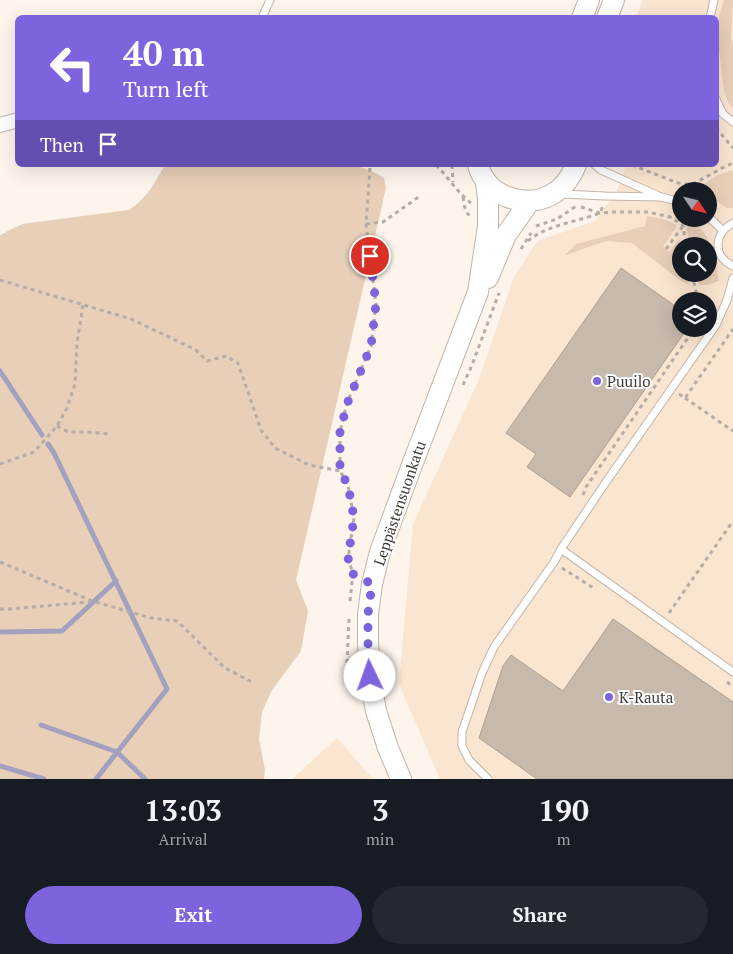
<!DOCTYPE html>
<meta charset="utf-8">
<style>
:root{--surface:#171b24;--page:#242831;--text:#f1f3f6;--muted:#9ea1a6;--accent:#7e63de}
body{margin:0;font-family:"PT Serif",serif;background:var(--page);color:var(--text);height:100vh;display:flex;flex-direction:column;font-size:19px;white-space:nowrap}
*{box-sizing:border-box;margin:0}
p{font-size:16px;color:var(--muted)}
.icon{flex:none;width:28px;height:28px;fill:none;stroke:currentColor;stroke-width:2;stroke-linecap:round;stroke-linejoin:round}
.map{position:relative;height:779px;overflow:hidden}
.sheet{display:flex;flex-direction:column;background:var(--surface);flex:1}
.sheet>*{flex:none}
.hud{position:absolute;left:15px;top:15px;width:704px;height:152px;border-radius:8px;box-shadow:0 5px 20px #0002;background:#7e63de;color:#fff;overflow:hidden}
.needle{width:32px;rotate:125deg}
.tools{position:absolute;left:672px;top:182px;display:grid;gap:10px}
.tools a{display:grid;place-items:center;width:45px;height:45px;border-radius:50%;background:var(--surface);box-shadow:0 5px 20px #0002;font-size:25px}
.pin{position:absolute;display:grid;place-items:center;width:42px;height:42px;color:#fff;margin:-21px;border:2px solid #fff;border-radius:50%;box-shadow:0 1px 5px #0007}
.me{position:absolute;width:55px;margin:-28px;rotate:357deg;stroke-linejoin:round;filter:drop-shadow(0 0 4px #0008)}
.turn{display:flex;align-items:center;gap:18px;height:105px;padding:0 25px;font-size:22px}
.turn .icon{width:65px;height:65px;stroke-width:2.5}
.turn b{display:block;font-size:35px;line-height:42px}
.then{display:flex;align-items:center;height:48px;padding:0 25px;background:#0003;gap:10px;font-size:19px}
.eta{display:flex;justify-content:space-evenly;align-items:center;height:85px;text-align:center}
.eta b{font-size:30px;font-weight:800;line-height:35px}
.action{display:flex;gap:10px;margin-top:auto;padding:10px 25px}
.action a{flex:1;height:58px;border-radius:30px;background:var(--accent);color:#fff;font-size:20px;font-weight:800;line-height:58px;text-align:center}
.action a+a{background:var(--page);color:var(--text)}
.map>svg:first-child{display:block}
.built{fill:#fae5d1;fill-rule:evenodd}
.green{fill:#e7cfb8}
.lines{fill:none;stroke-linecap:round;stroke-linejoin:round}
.stream{stroke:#a3a0c0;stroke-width:5}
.building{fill:#c7b9ac;stroke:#ad9f92}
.lane-casing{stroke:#c3b5a8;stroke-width:9}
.street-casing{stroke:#c3b5a8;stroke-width:16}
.secondary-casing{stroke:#c3b5a8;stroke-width:22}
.path{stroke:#b5ada6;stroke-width:3;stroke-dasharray:4 4;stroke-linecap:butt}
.lane{stroke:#fff;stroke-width:7}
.street{stroke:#fff;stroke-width:14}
.secondary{stroke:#fff;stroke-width:20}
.route{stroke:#7e63de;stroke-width:9;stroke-dasharray:0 16.2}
.poi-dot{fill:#7e63de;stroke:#fff;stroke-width:2}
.labels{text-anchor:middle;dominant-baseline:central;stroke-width:4;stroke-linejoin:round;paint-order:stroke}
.poi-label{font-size:15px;fill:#403b35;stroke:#fff;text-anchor:start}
.street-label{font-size:15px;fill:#403b35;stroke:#fff}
</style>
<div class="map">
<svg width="733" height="779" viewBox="0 0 733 779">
<rect width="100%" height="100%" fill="#fdf4ec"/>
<g class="built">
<path d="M 643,0 L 733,0 L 733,779 L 440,779 L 399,684 L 413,524 L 479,379 L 514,277 L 537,241 L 595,221 L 618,189 L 626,165 L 716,165 L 716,18 L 636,17 ZM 681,191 L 709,191 L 709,219 L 681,219 ZM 681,246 L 709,246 L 709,274 L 681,274 ZM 681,301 L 709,301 L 709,329 L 681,329 Z"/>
<polygon points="337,738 373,779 292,779"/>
</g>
<g class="green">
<polygon points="724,0 733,0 731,38 733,45 733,108 728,102 724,91 718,42 719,16"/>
<path d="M 165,165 L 355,165 L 378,174 L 384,178 L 386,188 L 296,580 L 308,611 L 301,651 L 272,690 L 262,712 L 259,739 L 265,770 L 264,779 L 0,779 L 0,235 L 22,224 L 129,210 C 148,197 153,185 165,165 Z"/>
<polygon points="733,170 733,208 727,208 709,197 709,191 698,191 695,190 718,175"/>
<path d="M 647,216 C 657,218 668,219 676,225 L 676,228 L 663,247 L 669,252 L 679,239 L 681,249 L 681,274 L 687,274 L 689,285 L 681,281 L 632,243 L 607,241 L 585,248 L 564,256 L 576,244 L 645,226 Z"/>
<path d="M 690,220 C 713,235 714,256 719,281 L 707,285 L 699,285 L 696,274 L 709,274 L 709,246 L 690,246 L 686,228 Z"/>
</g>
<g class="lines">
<g class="stream">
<polyline points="0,371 42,435"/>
<polyline points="48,444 54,453 167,689 96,779"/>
<polyline points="0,632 62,631 116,581"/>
<polyline points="41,725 117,752 145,779"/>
<polyline points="0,766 44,779"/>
</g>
</g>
<g class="building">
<polygon points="621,268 681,310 681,329 687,329 570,497 527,467 536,454 506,433"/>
<polygon points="613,619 733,702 733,779 537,779 479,738 503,666 511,655 563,691"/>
</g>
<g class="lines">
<g class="lane-casing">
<g id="lane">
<polyline points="262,18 270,0"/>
<polyline points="710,18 714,0"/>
<polyline points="716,99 723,114 733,122"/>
<polyline points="595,165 601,170 661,197 681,202"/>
<polyline points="562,194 605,196 661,197"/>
<polyline points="709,217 723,231"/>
<path d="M 733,223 C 714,233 712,256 733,266"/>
<polyline points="561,549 733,672"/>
<polyline points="488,779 469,760 462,746 462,732 482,673 494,647 554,562 561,549 606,482 716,325 727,300 733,278"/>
</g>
</g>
<g class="street-casing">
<polyline id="street" points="0,125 18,120"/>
</g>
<g class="secondary-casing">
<g id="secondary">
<polyline points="582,18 589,0"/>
<polyline points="607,18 614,0"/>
<path d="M 478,165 C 486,196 524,209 551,195 C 564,188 571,177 576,165"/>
<polyline points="488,278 506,235 530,201"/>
<polyline points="401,779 388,748 376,711 370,676 368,644 368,614 372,584 380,552 409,473 478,292 488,226 488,199 486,182"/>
</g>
</g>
<g class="path">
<polyline points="716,128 733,148"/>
<path d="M 436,165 C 448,177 457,192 471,203"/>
<polyline points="452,165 453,182"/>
<polyline points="632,165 678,183 688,184 695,183 724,167 733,163"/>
<path d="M 463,197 C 464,205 465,213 472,218"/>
<polyline points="581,207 600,213 613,212 648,212 670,217 683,225 686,246"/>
<polyline points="366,224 383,222 420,196"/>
<polyline points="536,226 557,219 578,205"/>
<path d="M 528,241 C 546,225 577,222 600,213 L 603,206"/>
<polyline points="521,249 531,233"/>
<polyline points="666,249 683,226"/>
<polyline points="692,274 698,301"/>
<polyline points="0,280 131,319 196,350 207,361 226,356 238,363 261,430 275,448 309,465 340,471"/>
<polyline points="463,385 472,365 499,293"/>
<polyline points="679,394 685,398 733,329"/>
<polyline points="685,398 733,431"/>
<polyline points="57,426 68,432 87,432 110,434"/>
<polyline points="0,464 34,452 57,426 67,408 75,384 77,343 83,305"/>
<polyline points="583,495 586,487 694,329"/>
<polyline points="0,562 92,601 151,618 177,621 225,668 254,683"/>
<polyline points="562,568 595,589"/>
<polyline points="356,575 353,574 348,558 354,518 348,485 340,471 340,432 347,403 371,346 376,304 366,224 370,168"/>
<polyline points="350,601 353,574"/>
<polyline points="0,609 9,609 89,602"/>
<polyline points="669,613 733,521"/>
<polyline points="349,619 347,663 352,682"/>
<polyline points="727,682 733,687"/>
</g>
<use href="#lane" class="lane"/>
<use href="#street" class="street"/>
<use href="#secondary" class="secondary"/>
</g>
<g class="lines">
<polyline class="route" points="370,676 368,644 368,614 372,584 353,574 348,558 354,518 348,485 340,471 340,432 347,404 371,346 376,304 370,256"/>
</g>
<g class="poi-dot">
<circle cx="597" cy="381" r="5"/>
<circle cx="609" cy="697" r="5"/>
</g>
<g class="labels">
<g class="poi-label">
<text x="607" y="381">Puuilo</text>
<text x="619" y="697">K-Rauta</text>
</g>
<g class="street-label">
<text transform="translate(399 503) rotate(-71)">Leppästensuonkatu</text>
</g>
</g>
</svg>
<div class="tools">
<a><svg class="needle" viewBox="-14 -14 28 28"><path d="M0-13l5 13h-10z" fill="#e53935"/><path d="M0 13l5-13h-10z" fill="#9ea1a6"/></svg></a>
<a><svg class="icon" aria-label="search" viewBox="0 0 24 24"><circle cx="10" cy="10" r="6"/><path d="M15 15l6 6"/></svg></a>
<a><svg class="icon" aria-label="layers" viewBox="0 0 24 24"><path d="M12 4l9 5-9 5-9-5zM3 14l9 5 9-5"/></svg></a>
</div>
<div class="pin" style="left:370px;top:256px;background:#d93025"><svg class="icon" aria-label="arrive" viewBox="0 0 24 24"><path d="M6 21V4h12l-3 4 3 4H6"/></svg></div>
<svg class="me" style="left:370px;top:676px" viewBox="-20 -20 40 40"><circle r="19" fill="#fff"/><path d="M0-13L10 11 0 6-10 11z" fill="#7e63de"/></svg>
<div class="hud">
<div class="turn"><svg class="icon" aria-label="left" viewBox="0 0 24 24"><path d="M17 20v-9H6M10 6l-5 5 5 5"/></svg><div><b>40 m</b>Turn left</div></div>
<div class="then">Then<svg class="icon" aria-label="arrive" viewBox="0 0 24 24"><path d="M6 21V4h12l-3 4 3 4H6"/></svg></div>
</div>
</div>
<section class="sheet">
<div class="eta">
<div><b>13:03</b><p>Arrival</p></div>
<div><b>3</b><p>min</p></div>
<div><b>190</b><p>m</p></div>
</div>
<div class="action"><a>Exit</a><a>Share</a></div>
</section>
